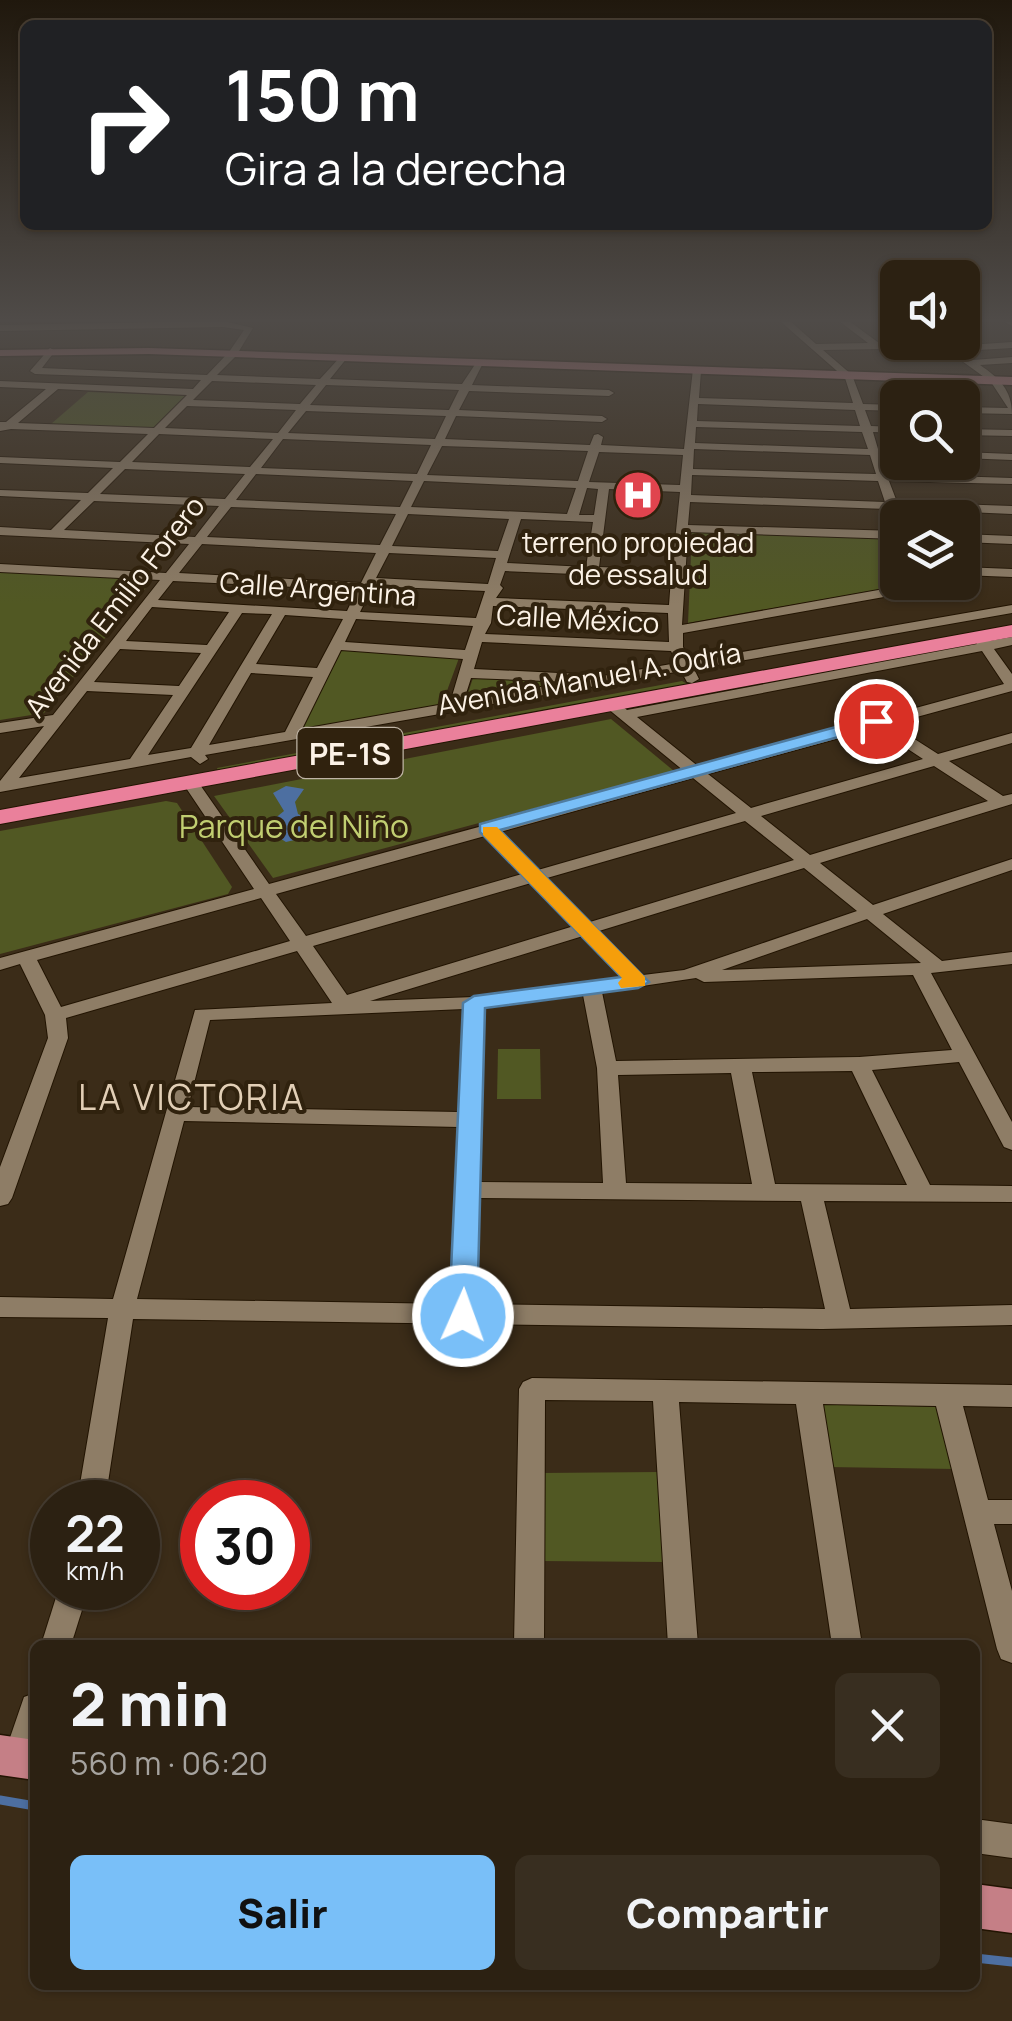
<!DOCTYPE html>
<html lang="es">
<meta charset="utf-8">
<style>
:root{--surface:#2c2112;--page:#382e20;--text:#f1f3f6;--muted:#a6a39f;--line:#483e32;--accent:#79bff8}
body{margin:0;font-family:Manrope,sans-serif;background:var(--page);color:var(--text);height:100vh;display:flex;flex-direction:column;font-size:38px;white-space:nowrap}
*{box-sizing:border-box;margin:0}
p{font-size:32px;color:var(--muted)}
.icon{flex:none;width:55px;height:55px;fill:none;stroke:currentColor;stroke-width:2;stroke-linecap:round;stroke-linejoin:round}
.map{position:relative;flex:1;overflow:hidden}
.drawer{position:absolute;left:30px;top:1640px;width:950px;height:350px;display:flex;flex-direction:column;background:var(--surface);border-radius:15px;box-shadow:0 2px 8px #0004,0 0 0 2px var(--line)}
.drawer>*{flex:none}
.top-card{position:absolute;left:20px;top:20px;width:972px;height:210px;border-radius:15px;box-shadow:0 2px 8px #0004,0 0 0 2px var(--line);background:#202124;color:#fff;overflow:hidden}
.buttons{position:absolute;left:880px;top:260px;display:grid;gap:20px}
.buttons a{display:grid;place-items:center;width:100px;height:100px;border-radius:15px;background:var(--surface);box-shadow:0 2px 8px #0004,0 0 0 2px var(--line);font-size:50px}
.speed{position:absolute;left:30px;top:1480px;display:flex;gap:20px;font-size:50px;font-weight:700;text-align:center}
.speed>*{display:grid;place-content:center;width:130px;height:130px;border-radius:50%;background:var(--surface);box-shadow:0 2px 8px #0004,0 0 0 2px var(--line);line-height:1}
.speed small{font-size:25px;font-weight:400}
.speed .limit{border:15px solid #d22;background:#fff;color:#111}
.pin{position:absolute;display:grid;place-items:center;width:85px;height:85px;color:#fff;margin:-42px;border:5px solid #fff;border-radius:50%;box-shadow:0 2px 10px #0007}
.me{position:absolute;width:110px;margin:-55px;rotate:2deg;stroke-linejoin:round;filter:drop-shadow(0 0 8px #0008)}
.turn{display:flex;align-items:center;gap:35px;height:210px;padding:0 40px;font-size:45px}
.turn .icon{width:130px;height:130px;stroke-width:2.5}
.turn b{display:block;font-size:70px;line-height:85px}
.round{display:grid;place-items:center;flex:none;width:105px;height:105px;border-radius:15px;background:var(--page)}
.head{display:flex;align-items:center;justify-content:space-between;height:170px;padding:0 40px}
h1{font-size:60px;font-weight:800;line-height:75px}
.cta{display:flex;gap:20px;margin-top:auto;padding:20px 40px}
.cta a{flex:1;height:115px;border-radius:15px;background:var(--accent);color:#111;font-size:40px;font-weight:800;line-height:115px;text-align:center}
.cta a+a{background:var(--page);color:var(--text)}
.map>svg:first-child{display:block}
.green{fill:#515823}
.water{fill:#4d6fa1}
.lines{fill:none;stroke-linecap:round;stroke-linejoin:round}
.stream{stroke:#4d6fa1;stroke-width:9}
.minor-casing{stroke:#221402;stroke-width:2}
.major-casing{stroke:#221402;stroke-width:3}
.highway-casing{stroke:#221402;stroke-width:2}
.minor{fill:#8e7d66;fill-rule:evenodd}
.major{fill:#c57f86;fill-rule:evenodd}
.highway{fill:#ea809b;fill-rule:evenodd}
.route{fill:#79bff8;stroke:#4f7ca1;stroke-width:2.5}
.slow{fill:#f59e0b}
.labels{text-anchor:middle;dominant-baseline:central;stroke-width:8;stroke-linejoin:round;paint-order:stroke}
.far-poi-label{font-size:28px;fill:#fcf2e6;stroke:#30220e}
.far-street-label{font-size:28px;fill:#fcf2e6;stroke:#30220e}
.shield{fill:#30220e;stroke:#bfb4a5;stroke-width:2.5}
.shield-label{font-size:30px;font-weight:bold;fill:#fcf2e6}
.park-label{font-size:32px;fill:#c1ce71;stroke:#30220e}
.neighbourhood-label{font-size:35px;letter-spacing:2.5px;fill:#e2cfb6;stroke:#30220e}
</style>
<div class="map">
<svg width="1012" height="2021" viewBox="0 0 1012 2021">
<rect width="100%" height="100%" fill="#3b2c18"/>
<g class="green">
<polygon points="88,392 187,396 155,428 51,424"/>
<polygon points="692,532 889,539 898,586 688,623"/>
<polygon points="0,572 153,579 44,713 0,720"/>
<polygon points="342,650 459,658 444,699 449,705 309,730 303,726"/>
<polygon points="474,675 599,680 465,702"/>
<polygon points="682,681 689,685 218,771 217,768"/>
<polygon points="611,719 674,771 273,878 214,796"/>
<polygon points="166,801 177,803 232,887 228,894 0,954 0,831"/>
<polygon points="498,1049 540,1049 541,1099 497,1099"/>
<polygon points="818,1403 941,1407 955,1469 828,1467"/>
<polygon points="658,1472 663,1562 539,1561 540,1473"/>
</g>
<polygon class="water" points="286,786 304,789 295,802 298,814 319,824 324,833 286,842 270,832 268,824 284,811 273,793"/>
<g class="lines">
<g class="stream">
<polyline points="0,1800 35,1806"/>
<polyline points="975,1958 1012,1962"/>
</g>
<g class="minor-casing">
<g id="minor">
<path d="M 223,321 L 253,328 L 236,356 L 217,375 L 320,379 L 342,355 L 347,358 L 330,379 L 462,384 L 478,360 L 483,363 L 472,385 L 609,390 L 614,393 L 609,396 L 469,391 L 459,410 L 602,416 L 607,419 L 602,422 L 456,416 L 445,439 L 590,445 L 594,435 L 598,434 L 603,437 L 601,445 L 684,449 L 693,369 L 701,371 L 699,398 L 853,403 L 845,378 L 780,321 L 790,321 L 816,344 L 868,343 L 839,321 L 849,321 L 879,343 L 949,342 L 954,346 L 1012,342 L 1012,348 L 961,351 L 973,360 L 1012,357 L 1012,363 L 980,365 C 999,378 1012,390 1012,414 L 962,413 L 962,407 L 1008,408 L 991,382 L 944,348 L 823,350 L 852,375 L 863,404 L 898,405 L 898,411 L 865,410 L 871,426 L 898,427 L 898,433 L 873,432 L 878,449 L 898,450 L 898,456 L 881,456 L 887,474 L 1012,478 L 1012,484 L 889,481 L 897,502 L 1012,506 L 1012,514 L 899,509 L 902,518 L 898,518 L 898,527 L 892,524 L 887,509 L 690,502 L 688,525 L 898,531 L 898,539 L 688,532 L 682,625 L 912,584 L 919,588 L 912,592 L 683,633 L 683,647 L 690,661 L 1012,605 L 1012,613 L 694,669 L 699,679 L 692,683 L 687,682 L 681,671 L 470,708 L 463,713 L 457,711 L 205,755 L 208,759 L 200,764 L 191,757 L 0,792 L 0,781 L 44,726 L 0,733 L 0,723 L 53,715 L 160,580 L 0,572 L 0,564 L 166,573 L 189,544 L 0,535 L 0,527 L 51,530 L 81,500 L 0,496 L 0,490 L 88,493 L 113,468 L 0,463 L 0,457 L 120,462 L 148,434 L 11,429 L 0,431 L 0,422 L 6,422 L 46,389 L 0,387 L 0,381 L 193,389 L 201,380 L 35,374 L 30,371 L 50,348 L 55,351 L 42,368 L 207,375 L 229,352 L 244,330 L 223,327 L 0,331 L 0,325 ZM 212,381 L 316,385 L 300,404 L 193,400 ZM 326,385 L 459,390 L 449,410 L 310,405 ZM 58,389 L 187,395 L 154,428 L 18,423 ZM 698,404 L 855,410 L 860,426 L 697,421 ZM 187,406 L 296,410 L 278,433 L 165,428 ZM 306,411 L 446,416 L 435,439 L 288,433 ZM 696,427 L 862,432 L 868,449 L 695,443 ZM 159,434 L 273,439 L 250,467 L 132,462 ZM 283,439 L 431,445 L 417,474 L 261,468 ZM 442,446 L 588,451 L 578,481 L 427,475 ZM 694,449 L 870,455 L 876,474 L 693,469 ZM 599,452 L 683,455 L 680,485 L 589,482 ZM 125,469 L 245,474 L 225,499 L 100,494 ZM 256,474 L 413,481 L 400,507 L 236,500 ZM 692,475 L 878,481 L 885,502 L 691,495 ZM 424,481 L 576,488 L 567,514 L 411,507 ZM 587,488 L 598,489 L 594,515 L 579,515 ZM 609,489 L 680,492 L 672,570 L 599,567 ZM 94,501 L 219,506 L 195,537 L 64,530 ZM 231,507 L 396,514 L 380,545 L 207,537 ZM 408,514 L 509,519 L 498,551 L 392,546 ZM 521,519 L 593,522 L 586,567 L 507,563 ZM 202,544 L 376,553 L 361,583 L 179,573 ZM 389,553 L 496,558 L 488,584 L 376,578 ZM 505,571 L 671,578 L 669,605 L 496,598 L 503,588 L 500,585 ZM 173,581 L 357,590 L 347,611 L 158,600 ZM 373,586 L 485,591 L 476,618 L 360,612 ZM 493,606 L 668,613 L 669,642 L 485,634 L 491,623 ZM 152,607 L 229,612 L 207,645 L 126,641 ZM 242,613 L 272,614 L 191,748 L 148,755 ZM 285,615 L 343,619 L 317,668 L 256,664 ZM 356,619 L 473,626 L 465,650 L 345,642 ZM 482,642 L 671,651 L 677,663 L 585,679 L 579,674 L 474,669 ZM 120,649 L 201,653 L 179,686 L 94,682 ZM 341,650 L 463,659 L 450,703 L 302,729 ZM 251,673 L 313,677 L 285,732 L 209,745 ZM 471,678 L 570,682 L 464,700 ZM 87,691 L 173,695 L 130,759 L 19,778 Z"/>
<polygon points="962,321 983,321 962,326"/>
<polygon points="1003,321 1012,321 1012,326"/>
<polygon points="962,429 1012,430 1012,436 962,435"/>
<polygon points="962,452 1012,454 1012,460 962,458"/>
<polygon points="962,534 1012,536 1012,544 962,542"/>
<polygon points="962,567 1012,569 1012,577 962,575"/>
<path d="M 979,633 L 989,641 L 1012,637 L 1012,645 L 994,649 L 1012,674 L 1012,691 L 891,724 L 938,754 L 1012,733 L 1012,743 L 949,761 L 1003,796 L 1012,794 L 1012,804 L 820,863 L 873,905 L 1012,859 L 1012,870 L 883,914 L 942,961 L 1012,952 L 1012,964 L 931,973 L 1012,1122 L 1012,1150 L 1004,1147 L 959,1062 L 872,1070 L 930,1185 L 1012,1186 L 1012,1202 L 824,1201 L 850,1309 L 1012,1305 L 1012,1325 L 822,1329 L 133,1319 L 105,1502 L 77,1502 L 108,1318 L 0,1317 L 0,1297 L 113,1299 L 195,1010 L 332,1003 L 297,951 L 66,1018 L 68,1038 L 12,1198 L 8,1204 L 0,1206 L 0,1167 L 48,1038 L 45,1015 L 20,964 L 0,970 L 0,958 L 254,889 L 182,782 L 184,779 L 196,779 L 269,884 L 684,771 L 607,708 L 607,702 L 617,702 L 627,710 L 977,644 L 972,637 ZM 982,651 L 1004,684 L 699,767 L 637,717 ZM 876,728 L 923,759 L 751,808 L 708,774 ZM 934,766 L 988,801 L 810,855 L 761,816 ZM 693,778 L 736,813 L 538,870 L 500,832 ZM 745,821 L 794,860 L 590,922 L 547,878 ZM 485,836 L 522,874 L 306,936 L 276,894 ZM 804,868 L 857,911 L 684,970 L 643,975 L 599,931 ZM 531,883 L 574,926 L 347,995 L 313,946 ZM 261,898 L 290,941 L 61,1007 L 37,960 ZM 867,919 L 921,963 L 722,970 ZM 583,936 L 624,977 L 474,997 L 370,1001 ZM 913,975 L 952,1050 L 859,1057 L 616,1061 L 602,992 L 696,978 L 704,982 ZM 583,995 L 597,1068 L 603,1183 L 479,1182 L 484,1008 ZM 464,1009 L 459,1112 L 188,1107 L 210,1020 ZM 852,1071 L 907,1185 L 775,1184 L 752,1072 ZM 731,1073 L 752,1184 L 626,1183 L 618,1075 ZM 184,1121 L 459,1127 L 451,1304 L 137,1299 ZM 479,1198 L 801,1201 L 825,1309 L 476,1304 Z"/>
<polygon points="532,1378 1012,1385 1012,1407 963,1406 988,1500 1012,1500 1012,1524 994,1524 1012,1591 1012,1663 1001,1659 997,1649 936,1406 823,1404 862,1645 832,1645 796,1404 679,1402 698,1645 668,1645 653,1401 545,1400 544,1645 514,1645 519,1389 523,1382"/>
<polygon points="59,1588 89,1588 71,1645 41,1645"/>
<polygon points="35,1693 35,1758 30,1769 19,1774 8,1769 3,1758 24,1697"/>
<polygon points="975,1819 1012,1824 1012,1858 975,1853"/>
</g>
</g>
<g class="major-casing">
<g id="major">
<polygon points="149,348 1012,377 1012,385 149,354 0,356 0,350"/>
<polygon points="0,1735 35,1740 35,1780 0,1775"/>
<polygon points="975,1884 1012,1889 1012,1933 975,1928"/>
</g>
</g>
<g class="highway-casing">
<polygon id="highway" points="1012,625 1012,637 0,824 0,810"/>
</g>
<use href="#minor" class="minor"/>
<use href="#major" class="major"/>
<use href="#highway" class="highway"/>
</g>
<linearGradient id="sky" x2="0" y2="1"><stop stop-color="#20180d"/><stop offset="0.53" stop-color="#4f4b48"/><stop offset="1" stop-color="#4f4b48" stop-opacity="0"/></linearGradient>
<rect width="1012" height="604" fill="url(#sky)"/>
<polygon class="route" points="876,716 885,721 882,725 500,830 649,982 638,988 485,1008 477,1316 473,1324 453,1324 449,1316 463,1003 474,996 621,977 480,832 480,824"/>
<polygon class="slow" points="483,827 497,827 645,977 645,986 621,988 618,983 622,978 483,835"/>
<defs>
<g id="hospital-disc" transform="scale(2.5)"><circle r="9.5" fill="#e0444e" stroke="#30220e"/><path d="M-5-5h3v3.5h4V-5h3V5h-3V1.5h-4V5h-3Z" fill="#fff"/></g>
</defs>
<g fill-rule="evenodd">
<use href="#hospital-disc" x="638" y="495"/>
</g>
<g class="labels">
<g class="far-poi-label">
<text x="638" y="542">terreno propiedad<tspan x="638" dy="32">de essalud</tspan></text>
</g>
<g class="far-street-label">
<text transform="translate(318 588) rotate(4)">Calle Argentina</text>
<text transform="translate(114 606) rotate(-52)">Avenida Emilio Forero</text>
<text transform="translate(578 618) rotate(3)">Calle México</text>
<text transform="translate(589 678) rotate(-10)">Avenida Manuel A. Odría</text>
</g>
<rect class="shield" x="297.5" y="728" width="105" height="50" rx="8"/>
<g class="shield-label">
<text x="350" y="753">PE-1S</text>
</g>
<g class="park-label">
<text x="294" y="826">Parque del Niño</text>
</g>
<g class="neighbourhood-label">
<text x="192" y="1097">LA VICTORIA</text>
</g>
</g>
</svg>
<div class="buttons">
<a><svg class="icon" aria-label="sound" viewBox="0 0 24 24"><path d="M4 9h4l5-4v14l-5-4H4zM17 9q2 3 0 6"/></svg></a>
<a><svg class="icon" aria-label="search" viewBox="0 0 24 24"><circle cx="10" cy="10" r="6"/><path d="M15 15l6 6"/></svg></a>
<a><svg class="icon" aria-label="layers" viewBox="0 0 24 24"><path d="M12 4l9 5-9 5-9-5zM3 14l9 5 9-5"/></svg></a>
</div>
<div class="speed"><div>22<small>km/h</small></div><div class="limit">30</div></div>
<div class="pin" style="left:876px;top:721px;background:#d93025"><svg class="icon" aria-label="arrive" viewBox="0 0 24 24"><path d="M6 21V4h12l-3 4 3 4H6"/></svg></div>
<svg class="me" style="left:463px;top:1316px" viewBox="-20 -20 40 40"><circle r="17" fill="#79bff8" stroke="#fff" stroke-width="3"/><path d="M0-11L8 9 0 5-8 9z" fill="#fff"/></svg>
<div class="top-card">
<div class="turn"><svg class="icon" aria-label="right" viewBox="0 0 24 24"><path d="M7 20v-9h11M14 6l5 5-5 5"/></svg><div><b>150 m</b>Gira a la derecha</div></div>
</div>
<section class="drawer">
<div class="head"><div><h1>2 min</h1><p>560 m · 06:20</p></div><a class="round"><svg class="icon" aria-label="close" viewBox="0 0 24 24"><path d="M6 6l12 12M18 6L6 18"/></svg></a></div>
<div class="cta"><a>Salir</a><a>Compartir</a></div>
</section>
</div>
